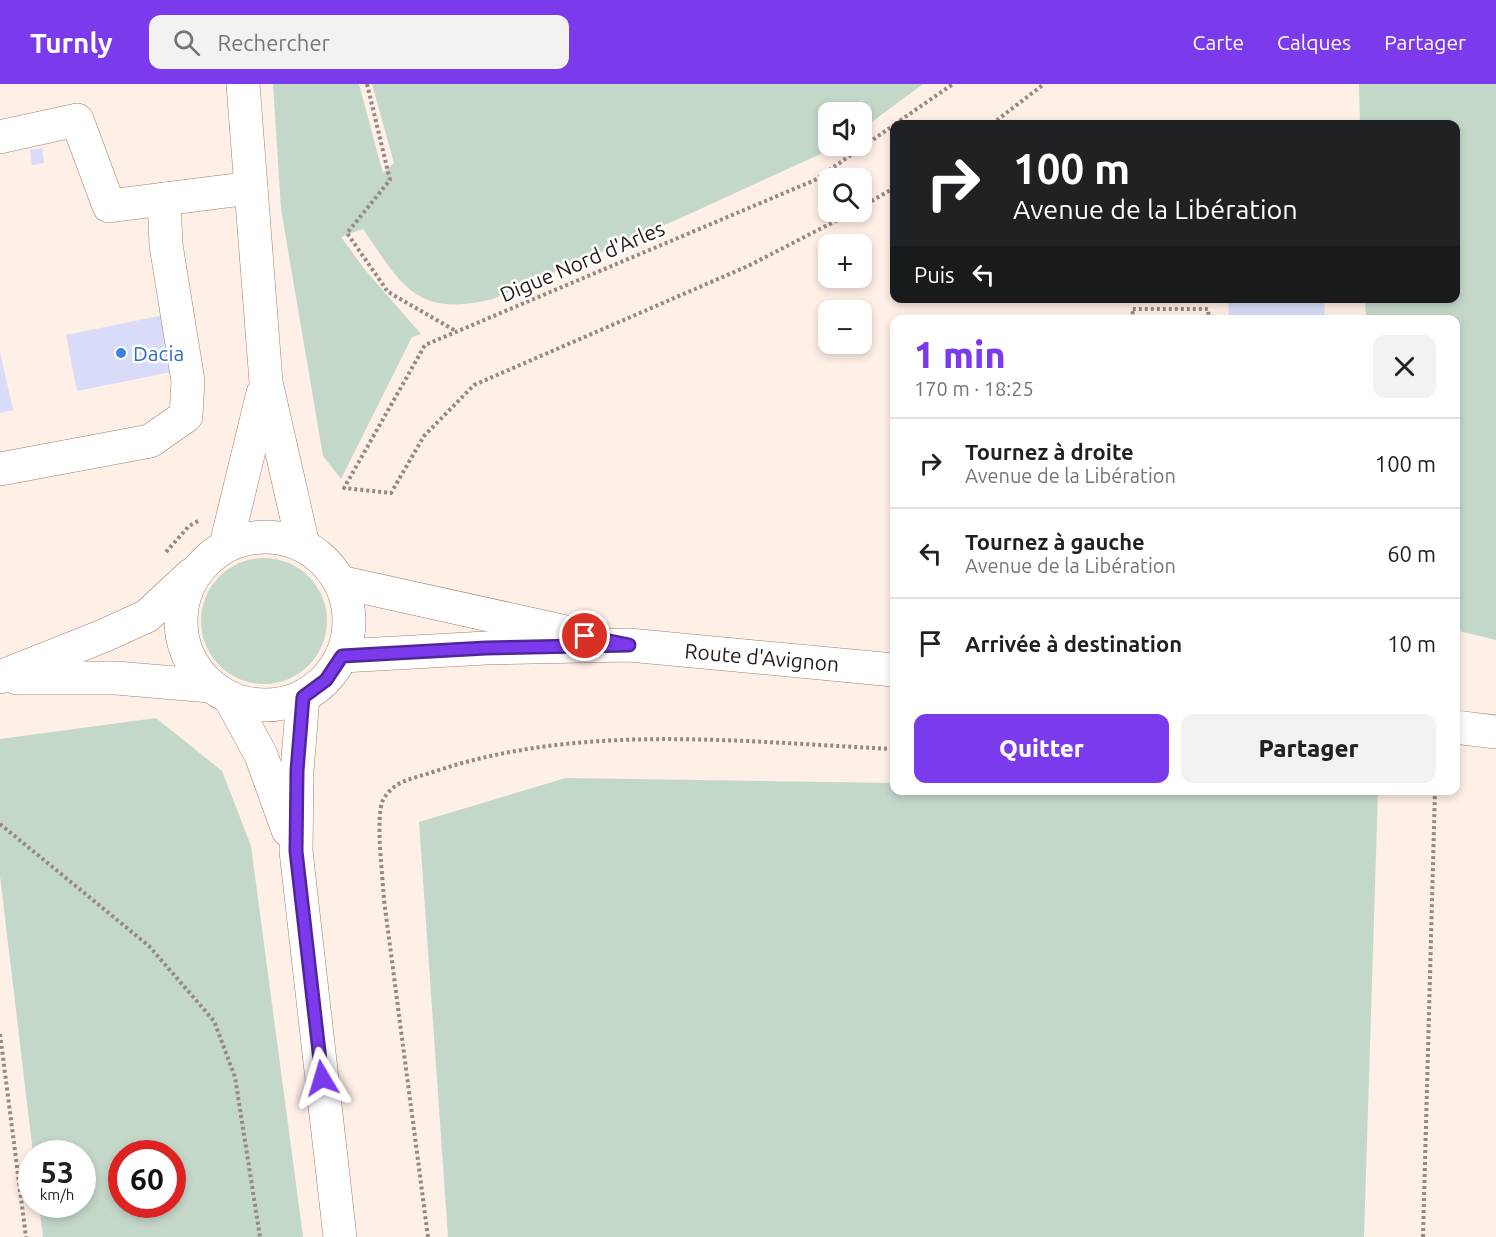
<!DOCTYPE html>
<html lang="fr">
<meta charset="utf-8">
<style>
:root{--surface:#fff;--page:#f2f2f2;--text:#202124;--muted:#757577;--line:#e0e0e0;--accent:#7c3aed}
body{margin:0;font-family:Ubuntu,sans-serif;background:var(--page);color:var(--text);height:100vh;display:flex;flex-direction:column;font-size:22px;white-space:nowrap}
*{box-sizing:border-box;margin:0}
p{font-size:20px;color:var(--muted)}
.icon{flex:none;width:33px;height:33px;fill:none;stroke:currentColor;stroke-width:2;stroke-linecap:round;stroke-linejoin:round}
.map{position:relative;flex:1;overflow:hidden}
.details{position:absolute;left:890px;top:231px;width:570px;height:480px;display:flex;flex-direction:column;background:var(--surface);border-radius:12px;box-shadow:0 3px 9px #0003}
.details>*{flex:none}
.top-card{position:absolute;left:890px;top:36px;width:570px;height:183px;border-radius:12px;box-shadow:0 3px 9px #0003;background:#202124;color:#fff;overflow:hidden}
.fabs{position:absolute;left:818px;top:18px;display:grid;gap:12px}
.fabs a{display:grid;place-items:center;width:54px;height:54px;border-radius:12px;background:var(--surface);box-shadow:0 3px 9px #0003;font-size:30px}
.speed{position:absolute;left:18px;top:1056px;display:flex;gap:12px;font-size:30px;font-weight:700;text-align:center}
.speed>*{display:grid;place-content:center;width:78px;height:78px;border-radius:50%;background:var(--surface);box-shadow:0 3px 9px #0003;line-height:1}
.speed small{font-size:15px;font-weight:400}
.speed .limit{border:9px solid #d22;background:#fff;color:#111}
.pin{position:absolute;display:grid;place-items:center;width:51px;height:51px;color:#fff;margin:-26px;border:3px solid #fff;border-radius:50%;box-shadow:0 2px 6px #0007}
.me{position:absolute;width:66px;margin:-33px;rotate:353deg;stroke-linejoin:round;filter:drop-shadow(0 0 4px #0008)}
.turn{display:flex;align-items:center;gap:21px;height:126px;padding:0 24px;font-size:27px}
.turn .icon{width:78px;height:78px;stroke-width:2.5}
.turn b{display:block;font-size:42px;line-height:51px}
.then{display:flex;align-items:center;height:57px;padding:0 24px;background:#0003;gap:12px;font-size:22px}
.round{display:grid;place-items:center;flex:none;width:63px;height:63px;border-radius:12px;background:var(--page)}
.summary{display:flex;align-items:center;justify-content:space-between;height:102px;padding:0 24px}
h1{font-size:36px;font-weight:800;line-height:45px;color:var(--accent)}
.cta{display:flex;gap:12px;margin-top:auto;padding:12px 24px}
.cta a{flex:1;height:69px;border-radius:12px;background:var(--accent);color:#fff;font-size:24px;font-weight:800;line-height:69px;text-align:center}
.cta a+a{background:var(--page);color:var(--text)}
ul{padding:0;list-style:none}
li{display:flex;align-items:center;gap:18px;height:90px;padding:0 24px;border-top:2px solid var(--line)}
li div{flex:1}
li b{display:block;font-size:22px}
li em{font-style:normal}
header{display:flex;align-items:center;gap:36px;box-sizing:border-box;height:84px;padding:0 30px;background:var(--accent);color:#fff}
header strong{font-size:28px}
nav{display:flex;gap:33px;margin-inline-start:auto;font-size:21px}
.search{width:420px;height:54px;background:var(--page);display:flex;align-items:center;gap:15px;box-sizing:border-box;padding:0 21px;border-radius:12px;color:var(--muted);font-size:22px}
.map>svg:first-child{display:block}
.green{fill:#c4d8ca;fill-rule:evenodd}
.building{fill:#d9dcf9}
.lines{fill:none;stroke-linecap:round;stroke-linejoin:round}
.minor-casing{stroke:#a07e6c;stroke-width:34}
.major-casing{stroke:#a07e6c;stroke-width:34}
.path{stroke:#978881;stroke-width:4;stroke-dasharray:3 3;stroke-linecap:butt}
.minor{stroke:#fff;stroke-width:33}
.major{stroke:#fff;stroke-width:33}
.route-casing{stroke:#51269a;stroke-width:15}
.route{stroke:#7c3aed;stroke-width:10}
.shop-dot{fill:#3f7fe0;stroke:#fff;stroke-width:2}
.labels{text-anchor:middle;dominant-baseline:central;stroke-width:5;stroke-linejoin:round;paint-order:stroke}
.street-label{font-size:21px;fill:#291b14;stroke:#fff}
.shop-label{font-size:21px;fill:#366cbe;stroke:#fff;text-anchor:start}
</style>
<header>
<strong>Turnly</strong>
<div class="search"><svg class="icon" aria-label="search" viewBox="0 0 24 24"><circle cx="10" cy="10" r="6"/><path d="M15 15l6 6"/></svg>Rechercher</div>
<nav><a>Carte</a><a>Calques</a><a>Partager</a></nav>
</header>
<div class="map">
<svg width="1496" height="1153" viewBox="0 0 1496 1153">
<rect width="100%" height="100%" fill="#feefe7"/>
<g class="green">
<path d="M 273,0 L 359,0 L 383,89 L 394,79 L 372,0 L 923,0 L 861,46 L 861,28 L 828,28 L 828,62 L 838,62 L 685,132 L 493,215 C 415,234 402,201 363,145 L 341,153 L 366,187 L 421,250 L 412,253 L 341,395 L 323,372 L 281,125 Z"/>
<polygon points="1359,0 1496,0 1496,556 1455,546 1455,236 1366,235 1365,215 1455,214 1455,40 1360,40"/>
<circle cx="264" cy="537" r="63"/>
<path d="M 156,634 L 222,687 L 251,762 L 303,1153 L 43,1153 L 39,1121 L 82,1120 L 82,1070 L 33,1069 L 0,792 L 0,655 ZM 122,1070 L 172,1070 L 172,1120 L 122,1120 Z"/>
<polygon points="566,694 894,699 894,706 1378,707 1364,1153 448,1153 419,738"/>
</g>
<g class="building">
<polygon points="42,64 44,79 32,81 30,66"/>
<polygon points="1228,214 1324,214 1325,236 1229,236"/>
<polygon points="164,231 176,287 77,307 66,251"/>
<polygon points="0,268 13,326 0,329"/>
</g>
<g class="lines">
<g class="minor-casing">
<g id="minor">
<polyline points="243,0 266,298 303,461"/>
<polyline points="0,53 77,36 109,122 164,115"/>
<polyline points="0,385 150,357 186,332 188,297 166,161 164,115 251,104"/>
<polyline points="226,461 263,309"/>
</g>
</g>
<g class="major-casing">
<g id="major">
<circle cx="265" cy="537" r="84"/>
<polyline points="340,498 571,549"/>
<polyline points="342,572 486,564 629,561 894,586"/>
<polyline points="0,593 103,552 147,532 191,491"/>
<polyline points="17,594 116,594 210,602"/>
<polyline points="303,613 297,687 296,767 340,1153"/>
<polyline points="230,614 261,671 288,746"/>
<polyline points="1455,643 1496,648"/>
</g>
</g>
<g class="path">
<polyline points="367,0 390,96 347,149 388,208 456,247"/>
<polyline points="895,40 953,0"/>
<polyline points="992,40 1044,0"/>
<polyline points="861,123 894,104"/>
<polyline points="853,128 748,182 474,301 424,352 391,409 344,404 425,261 815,96 894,41"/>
<polyline points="1134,236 1132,225 1208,225 1209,236"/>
<polyline points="166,468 189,442 200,436"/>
<polyline points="0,740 149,862 214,937 235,993 260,1153"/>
<polyline points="0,950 26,1153"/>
<path d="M 428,1153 L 384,816 C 383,796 375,732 383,716 C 394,696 413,695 433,688 C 580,638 741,658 894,665"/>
<polyline points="1423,1153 1435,706"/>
</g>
<use href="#minor" class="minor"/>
<use href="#major" class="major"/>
</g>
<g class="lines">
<g class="route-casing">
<polyline id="route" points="322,994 296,767 297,687 303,613 326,596 342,572 486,564 629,561 585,552"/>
</g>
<use href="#route" class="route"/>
</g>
<circle class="shop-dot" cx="121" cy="269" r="6"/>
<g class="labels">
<g class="street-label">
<text transform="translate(582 177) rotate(-23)">Digue Nord d'Arles</text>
<text transform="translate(762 573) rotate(5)">Route d'Avignon</text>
</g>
<g class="shop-label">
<text x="133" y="269">Dacia</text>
</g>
</g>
</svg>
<div class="fabs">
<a><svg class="icon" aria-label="sound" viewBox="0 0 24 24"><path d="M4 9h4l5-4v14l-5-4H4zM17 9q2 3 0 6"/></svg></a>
<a><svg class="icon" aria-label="search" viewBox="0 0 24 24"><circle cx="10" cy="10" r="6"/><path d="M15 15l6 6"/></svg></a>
<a>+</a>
<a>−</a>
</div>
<div class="speed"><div>53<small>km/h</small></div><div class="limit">60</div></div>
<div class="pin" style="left:585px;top:552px;background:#d93025"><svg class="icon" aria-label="arrive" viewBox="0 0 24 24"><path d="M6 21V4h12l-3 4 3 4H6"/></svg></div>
<svg class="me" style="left:322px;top:994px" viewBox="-20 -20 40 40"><path d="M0-17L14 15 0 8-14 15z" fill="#7c3aed" stroke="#fff" stroke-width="4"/></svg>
<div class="top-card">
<div class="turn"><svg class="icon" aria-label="right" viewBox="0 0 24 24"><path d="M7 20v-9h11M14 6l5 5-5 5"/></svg><div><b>100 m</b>Avenue de la Libération</div></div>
<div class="then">Puis<svg class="icon" aria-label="left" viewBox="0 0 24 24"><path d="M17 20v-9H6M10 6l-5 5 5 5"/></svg></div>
</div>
<section class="details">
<div class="summary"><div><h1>1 min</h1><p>170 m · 18:25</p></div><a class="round"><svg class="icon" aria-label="close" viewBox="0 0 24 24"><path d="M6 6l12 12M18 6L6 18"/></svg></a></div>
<ul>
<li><svg class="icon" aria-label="right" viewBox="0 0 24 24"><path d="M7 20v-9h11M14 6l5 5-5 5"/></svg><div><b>Tournez à droite</b><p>Avenue de la Libération</p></div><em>100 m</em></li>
<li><svg class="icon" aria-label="left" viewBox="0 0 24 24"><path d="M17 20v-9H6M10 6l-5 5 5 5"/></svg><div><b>Tournez à gauche</b><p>Avenue de la Libération</p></div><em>60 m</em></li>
<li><svg class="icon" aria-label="arrive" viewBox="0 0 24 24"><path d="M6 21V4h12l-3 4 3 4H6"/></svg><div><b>Arrivée à destination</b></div><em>10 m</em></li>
</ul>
<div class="cta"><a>Quitter</a><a>Partager</a></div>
</section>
</div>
